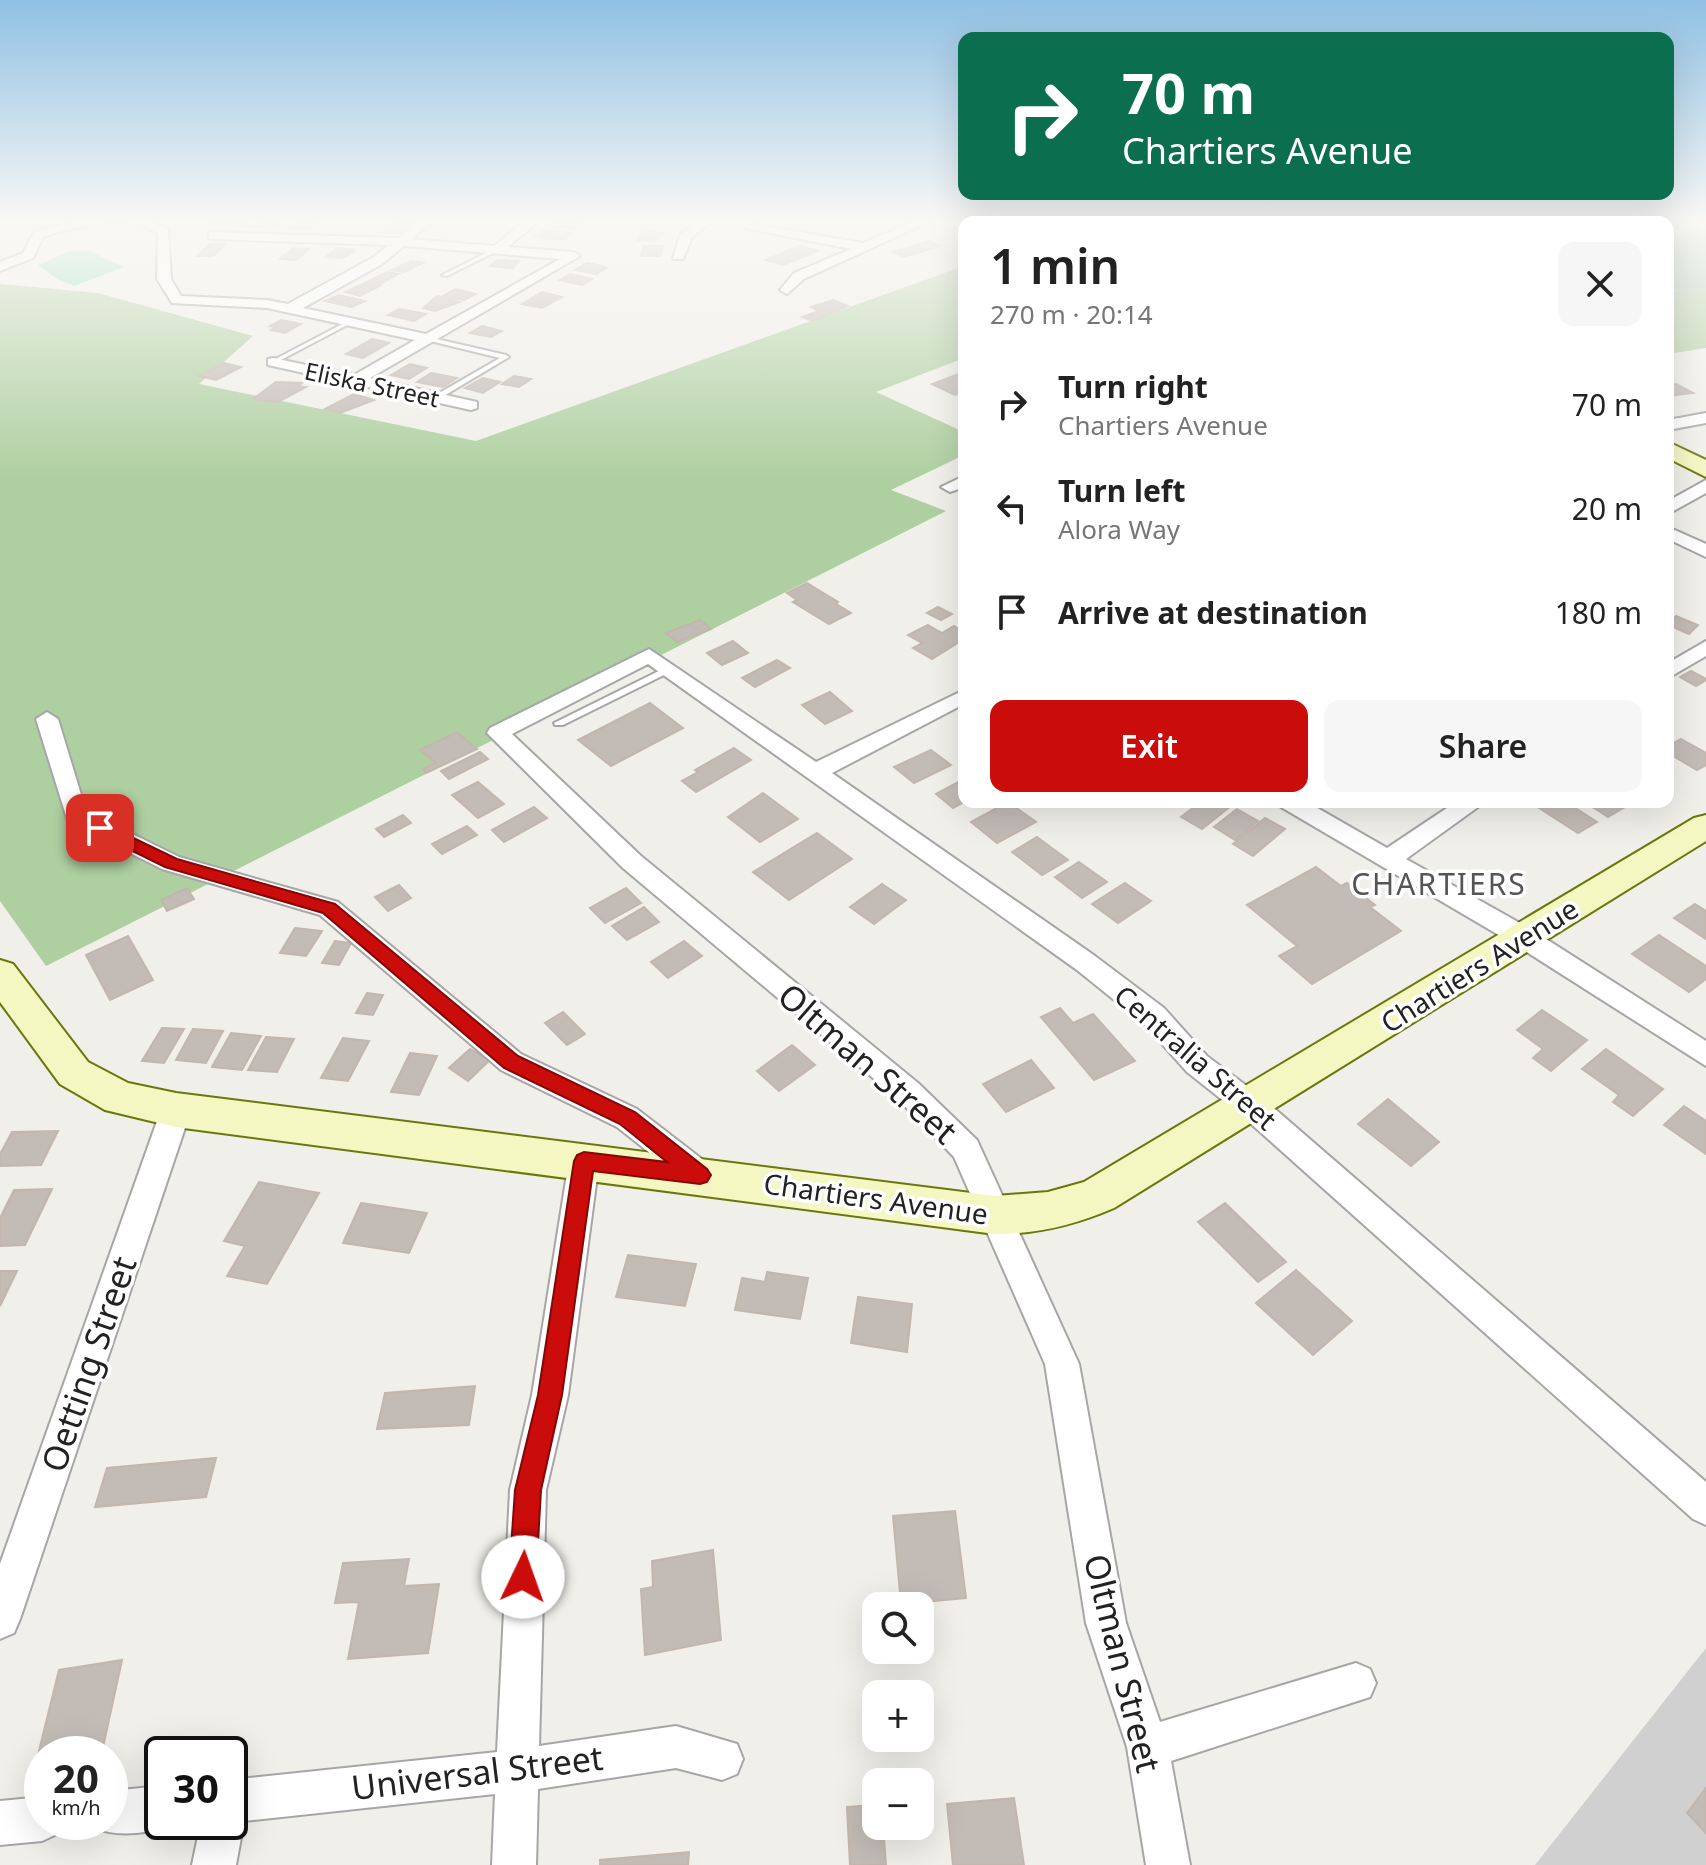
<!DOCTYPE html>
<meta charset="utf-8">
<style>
:root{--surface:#fff;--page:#f6f6f6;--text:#222;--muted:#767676;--accent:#ca0c0a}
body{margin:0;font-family:"Noto Sans",sans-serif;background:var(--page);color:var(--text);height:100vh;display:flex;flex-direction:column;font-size:30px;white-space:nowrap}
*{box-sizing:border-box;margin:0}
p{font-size:26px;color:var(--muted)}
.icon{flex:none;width:44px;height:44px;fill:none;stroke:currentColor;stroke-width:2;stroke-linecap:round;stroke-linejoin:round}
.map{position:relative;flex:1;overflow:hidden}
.drawer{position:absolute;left:958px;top:216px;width:716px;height:592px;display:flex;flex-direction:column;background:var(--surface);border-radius:16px;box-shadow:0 8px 32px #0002}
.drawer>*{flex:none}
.banner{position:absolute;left:958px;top:32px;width:716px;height:168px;border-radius:16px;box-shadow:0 8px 32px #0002;background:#0b6e4f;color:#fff;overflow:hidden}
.tools{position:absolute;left:862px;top:1592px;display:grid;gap:16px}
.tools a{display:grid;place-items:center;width:72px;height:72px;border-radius:16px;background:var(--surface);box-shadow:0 8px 32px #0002;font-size:40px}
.speed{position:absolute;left:24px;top:1736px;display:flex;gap:16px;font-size:40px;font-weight:700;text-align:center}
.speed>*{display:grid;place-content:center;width:104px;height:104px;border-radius:50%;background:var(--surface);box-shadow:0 8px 32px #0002;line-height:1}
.speed small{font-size:20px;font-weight:400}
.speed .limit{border:4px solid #111;border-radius:12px;background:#fff;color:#111}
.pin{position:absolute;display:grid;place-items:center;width:68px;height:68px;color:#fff;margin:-34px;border-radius:16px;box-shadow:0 4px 12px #0006}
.me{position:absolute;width:88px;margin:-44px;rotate:3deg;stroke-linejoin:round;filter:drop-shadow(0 0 6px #0008)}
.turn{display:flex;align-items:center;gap:28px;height:168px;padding:0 32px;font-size:36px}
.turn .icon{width:104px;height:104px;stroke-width:2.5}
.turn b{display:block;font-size:56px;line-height:68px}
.round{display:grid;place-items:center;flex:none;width:84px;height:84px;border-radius:16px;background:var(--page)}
.headline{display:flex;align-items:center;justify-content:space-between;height:136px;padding:0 32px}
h1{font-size:48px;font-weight:600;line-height:60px}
.action{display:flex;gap:16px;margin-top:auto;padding:16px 32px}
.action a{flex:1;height:92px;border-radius:16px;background:var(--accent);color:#fff;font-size:32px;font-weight:600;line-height:92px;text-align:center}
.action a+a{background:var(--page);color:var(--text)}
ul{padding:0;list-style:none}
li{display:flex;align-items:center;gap:24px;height:104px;padding:0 32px}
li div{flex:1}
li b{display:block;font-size:30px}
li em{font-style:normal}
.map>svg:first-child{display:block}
.religious{fill:#d0d0d0}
.forest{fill:#aecfa0}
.cemetery{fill:#abc9b0}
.pitch{fill:#8cdcbe}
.building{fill:#c2bbb6;stroke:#c3b6ac;stroke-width:2}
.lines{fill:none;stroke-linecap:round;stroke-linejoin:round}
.lane-casing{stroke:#a6a6a6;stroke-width:4}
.street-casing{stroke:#a6a6a6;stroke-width:4}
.secondary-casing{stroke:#6b770b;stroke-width:4}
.lane{fill:#fff;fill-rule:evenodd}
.street{fill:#fff;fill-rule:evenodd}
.secondary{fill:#f4f7c2;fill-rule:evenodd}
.route{fill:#ca0c0a;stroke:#830806;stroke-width:2}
.labels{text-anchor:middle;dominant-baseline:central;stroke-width:7;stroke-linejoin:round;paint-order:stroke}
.far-street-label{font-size:24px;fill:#222;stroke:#fff}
.street-label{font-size:28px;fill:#222;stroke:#fff}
.neighbourhood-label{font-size:30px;letter-spacing:2px;fill:#555;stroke:#fff}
.near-street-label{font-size:34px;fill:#222;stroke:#fff}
</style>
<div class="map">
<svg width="1706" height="1865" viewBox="0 0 1706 1865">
<rect width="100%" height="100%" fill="#f1efe9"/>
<polygon class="religious" points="1706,1648 1706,1865 1535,1865"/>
<g class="forest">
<polygon points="964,266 964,358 876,392 964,432 964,455 891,490 946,511 46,966 0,901 0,284 98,293 253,336 199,384 476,441"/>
<polygon points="1706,289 1706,348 1668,354 1668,291"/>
</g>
<polygon class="cemetery" points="1307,220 1706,220 1706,289 1668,291 1668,222"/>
<polygon class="pitch" points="87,250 124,267 74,286 57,279 38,265 68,252"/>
<g class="building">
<polygon points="214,220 253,220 245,226 208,224"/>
<polygon points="262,220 287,220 279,227 254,227"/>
<polygon points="297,220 321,220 311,229 288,228"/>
<polygon points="553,220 557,220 582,223 574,229 546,226"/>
<polygon points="396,221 411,222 398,233 383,233"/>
<polygon points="544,230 572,233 564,240 535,237"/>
<polygon points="644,231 663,233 655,241 637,240"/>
<polygon points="929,241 940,246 904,257 893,252"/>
<polygon points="210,244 226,244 213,256 197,256"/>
<polygon points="644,246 663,246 660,256 641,256"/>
<polygon points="799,246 818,251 783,265 766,260"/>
<polygon points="293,248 309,249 296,260 280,259"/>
<polygon points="337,248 352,249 349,251 356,251 342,258 326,257"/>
<polygon points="497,260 519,261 513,268 490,266"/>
<polygon points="411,261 423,263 405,272 392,270"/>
<polygon points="587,263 602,266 606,268 596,274 575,270"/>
<polygon points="387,272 399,274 380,284 367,282"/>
<polygon points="570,274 592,279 582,285 560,280"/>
<polygon points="365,283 380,286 360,296 345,292"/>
<polygon points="455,289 476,294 464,300 443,296"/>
<polygon points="542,292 562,297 542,308 522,304"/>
<polygon points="339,295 365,301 352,307 325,301"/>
<polygon points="437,296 460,302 435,311 423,308"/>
<polygon points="833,300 848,306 812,321 802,317 819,311 811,307"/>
<polygon points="399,309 426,314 414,321 388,315"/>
<polygon points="281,320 301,324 285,333 271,330 276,327 270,326"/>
<polygon points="482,326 502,331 491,337 470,333"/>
<polygon points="372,339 389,343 363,358 346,354"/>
<polygon points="224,363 241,367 216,380 199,376"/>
<polygon points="410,364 427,368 409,379 391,375"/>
<polygon points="964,372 964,391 955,395 932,384"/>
<polygon points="431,373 457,378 443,387 417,382"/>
<polygon points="514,376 531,379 519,387 502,384"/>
<polygon points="483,378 500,382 483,393 465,388"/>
<polygon points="276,382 302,383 298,386 306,387 278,402 253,399"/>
<polygon points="1676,384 1693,393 1668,396 1668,385"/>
<polygon points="354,394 374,400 340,413 325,409"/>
<polygon points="807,583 838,602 836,604 851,613 829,624 793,602 797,600 787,593"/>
<polygon points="938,607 952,614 941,620 927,613"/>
<polygon points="1676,616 1698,625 1689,634 1668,625"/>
<polygon points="700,620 711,629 677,642 666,633"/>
<polygon points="928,625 942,633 954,626 964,632 964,639 932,659 913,648 922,643 908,635"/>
<polygon points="733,641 748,653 722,665 707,653"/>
<polygon points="777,660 790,668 755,687 742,678"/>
<polygon points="1691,671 1706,679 1706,680 1696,686 1680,677"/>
<polygon points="830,692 852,711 825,724 802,705"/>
<polygon points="650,703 683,728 611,766 578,740"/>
<polygon points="457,732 477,749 426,773 423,769 436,763 420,750"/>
<polygon points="1681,739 1706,753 1706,765 1697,770 1668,753 1668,746"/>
<polygon points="734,748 751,760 696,792 682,781 698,772 695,770"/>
<polygon points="931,750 951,765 914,783 894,767"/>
<polygon points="480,752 488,759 449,779 441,771"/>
<polygon points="964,779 964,802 953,808 936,794"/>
<polygon points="478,782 504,804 478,818 452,795"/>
<polygon points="763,793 798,819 760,842 728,817"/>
<polygon points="1008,802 1036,822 997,843 971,822"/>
<polygon points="1201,802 1236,802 1202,829 1181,817"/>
<polygon points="1542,802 1566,802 1597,822 1578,833 1536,806"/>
<polygon points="1585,802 1618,802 1625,807 1608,817"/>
<polygon points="534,807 547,818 504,842 492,830"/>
<polygon points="1237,809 1258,821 1235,840 1214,827"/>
<polygon points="403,815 411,823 384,837 376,829"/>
<polygon points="1265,818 1285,829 1253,856 1233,844"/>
<polygon points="467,826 477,835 442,854 432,844"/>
<polygon points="817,833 852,859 789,900 753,872"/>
<polygon points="1037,837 1068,860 1042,875 1012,852"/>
<polygon points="1079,862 1107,882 1082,898 1055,877"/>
<polygon points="1316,867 1341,886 1347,883 1375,905 1370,907 1401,931 1312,984 1279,956 1297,946 1247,905"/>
<polygon points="1125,883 1151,901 1118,923 1092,904"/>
<polygon points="882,884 906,900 874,924 850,907"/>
<polygon points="399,885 411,898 388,911 375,897"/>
<polygon points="187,888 194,899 167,911 161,900"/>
<polygon points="626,888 641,903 605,923 590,908"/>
<polygon points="1695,904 1706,911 1706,939 1674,918"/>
<polygon points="644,907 659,922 627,940 612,926"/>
<polygon points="295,928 322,931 306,956 280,953"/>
<polygon points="1659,935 1706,966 1706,979 1689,992 1632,954"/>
<polygon points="128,936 153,980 110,1000 86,955"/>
<polygon points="335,941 351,943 339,965 322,963"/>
<polygon points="684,941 702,956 668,978 651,962"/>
<polygon points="367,993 383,995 373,1015 356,1013"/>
<polygon points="1060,1008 1073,1023 1093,1014 1135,1061 1094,1080 1041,1017"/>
<polygon points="1542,1010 1587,1040 1551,1071 1533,1058 1543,1049 1517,1030"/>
<polygon points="563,1012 585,1034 567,1045 545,1023"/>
<polygon points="162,1028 184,1029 164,1063 142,1061"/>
<polygon points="193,1029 223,1031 206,1063 176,1060"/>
<polygon points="231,1033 261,1036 242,1070 212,1067"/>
<polygon points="266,1037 294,1039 277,1072 248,1070"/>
<polygon points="343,1038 369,1041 348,1081 321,1078"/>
<polygon points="792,1045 815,1065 779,1091 757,1071"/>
<polygon points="470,1049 490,1060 468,1081 449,1068"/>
<polygon points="1606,1049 1663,1089 1633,1116 1613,1102 1619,1095 1582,1069"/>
<polygon points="410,1053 437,1056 419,1095 391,1092"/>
<polygon points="1031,1060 1054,1088 1006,1112 983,1084"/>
<polygon points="1388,1099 1439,1142 1411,1166 1358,1124"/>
<polygon points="1684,1106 1706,1121 1706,1154 1664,1125"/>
<polygon points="58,1131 41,1165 0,1166 0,1154 12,1132"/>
<polygon points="259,1182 319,1193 267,1284 227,1276 245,1246 224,1241"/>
<polygon points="52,1189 25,1245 0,1246 0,1218 14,1190"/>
<polygon points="361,1203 427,1213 409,1253 343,1243"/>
<polygon points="1225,1203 1286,1262 1258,1282 1198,1222"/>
<polygon points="628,1255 696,1264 685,1306 616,1297"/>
<polygon points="1296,1270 1352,1321 1313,1355 1256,1303"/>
<polygon points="0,1271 17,1271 0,1306"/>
<polygon points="767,1272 808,1278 800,1319 735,1310 742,1278 765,1282"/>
<polygon points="858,1297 912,1304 907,1352 851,1343"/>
<polygon points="475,1386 469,1425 377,1429 385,1393"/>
<polygon points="216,1458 206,1497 95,1507 107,1468"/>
<polygon points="955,1511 966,1598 901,1604 893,1516"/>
<polygon points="713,1550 721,1640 645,1655 641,1589 653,1587 652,1561"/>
<polygon points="409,1559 404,1586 439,1584 428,1653 348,1659 359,1602 335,1603 343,1563"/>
<polygon points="122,1660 102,1752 42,1754 42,1762 36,1763 59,1670"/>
<polygon points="1706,1788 1706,1833 1687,1813"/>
<polygon points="1014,1798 1024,1865 953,1865 947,1804"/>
<polygon points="876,1805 876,1826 883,1826 886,1865 850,1865 847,1807"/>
<polygon points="689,1852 688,1865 600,1865 600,1860"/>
</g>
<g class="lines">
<g class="lane-casing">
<g id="lane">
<polygon points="496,248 501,249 447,276 442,275"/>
<polygon points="348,321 353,322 275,363 270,362"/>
<polygon points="428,337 506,355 509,357 437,400 434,400 434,396 500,358 426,340 425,339"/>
<polygon points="669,666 672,667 672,671 563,725 555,725 554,723"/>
</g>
</g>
<g class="street-casing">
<g id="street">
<path d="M 81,220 L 148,220 L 168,229 L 171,279 L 181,296 L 267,300 L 288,304 L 372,258 L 389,245 L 213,239 L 209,238 L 209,232 L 398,238 L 420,220 L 434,220 L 412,239 L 494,246 L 526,220 L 540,220 L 508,247 L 574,252 L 580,256 L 370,378 L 477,402 L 477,408 L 471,410 L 268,365 L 268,359 L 273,358 L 354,375 L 415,340 L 267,308 L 172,303 L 157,279 L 158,233 C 125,213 77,226 43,237 L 33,258 L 0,271 L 0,262 L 23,253 L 34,232 ZM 404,246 L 560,259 L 426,334 L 303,308 L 382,264 Z"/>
<polygon points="700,220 714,220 692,237 683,259 673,259 680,235"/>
<polygon points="917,220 933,220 804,279 787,294 780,290 794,273 851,249 745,228 751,224 863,243"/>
<polygon points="1706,413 1706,423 1668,430 1668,420"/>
<polygon points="964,476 964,487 950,492 941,487"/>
<polygon points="1706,480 1706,493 1668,514 1668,501"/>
<polygon points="1668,527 1706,544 1706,557 1668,539"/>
<polygon points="1706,641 1706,656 1668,678 1668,663"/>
<polygon points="649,649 816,762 964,690 964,704 832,773 1095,956 1164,1008 1207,1056 1260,1096 1706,1482 1706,1525 1693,1519 1240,1114 1187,1072 1144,1024 1077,970 648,664 512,734 641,856 918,1083 977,1140 1079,1364 1126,1623 1160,1722 1356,1663 1370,1669 1376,1683 1370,1697 1171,1761 1190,1865 1146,1865 1127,1747 1086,1623 1045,1364 954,1157 898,1099 623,868 487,733 490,728"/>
<polygon points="47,712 58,719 86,811 179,857 338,902 521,1054 637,1109 711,1166 715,1175 711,1184 700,1188 689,1184 617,1127 501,1070 320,915 162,869 68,822 36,719"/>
<polygon points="1277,802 1307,802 1387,848 1456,802 1485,802 1406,859 1532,930 1706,1041 1706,1066 1514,944 1281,807"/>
<polygon points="176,1098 186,1101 191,1110 20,1619 14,1633 0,1639 0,1564 161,1110 166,1101"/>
<polygon points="584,1148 595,1152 599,1161 568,1395 546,1490 539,1746 676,1726 737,1744 743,1759 737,1774 722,1780 676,1768 538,1789 536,1865 492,1865 495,1794 244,1821 236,1865 192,1865 201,1822 230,1822 230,1780 497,1752 510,1490 532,1395 569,1161 573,1152"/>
<path d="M 162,1786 L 162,1822 L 177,1823 C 153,1833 119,1838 95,1828 L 92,1822 L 110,1822 L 110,1791 Z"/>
<polygon points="42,1797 42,1822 62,1822 57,1834 42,1841 0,1845 0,1801"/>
</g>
</g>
<g class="secondary-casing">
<g id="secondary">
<polygon points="1101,220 1119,220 1120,222 1102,222"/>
<polygon points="1668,442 1706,460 1706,477 1668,458"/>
<path d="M 1706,815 L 1706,841 L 1114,1208 C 1075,1225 1038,1234 995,1234 L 176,1127 L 105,1110 L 60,1084 L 0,1002 L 0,960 L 13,964 L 88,1062 L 128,1083 L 176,1093 L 995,1196 L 1048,1192 L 1084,1182 L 1694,818 Z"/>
</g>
</g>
<use href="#lane" class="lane"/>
<use href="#street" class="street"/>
<use href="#secondary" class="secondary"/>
</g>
<linearGradient id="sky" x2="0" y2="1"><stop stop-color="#90c0e3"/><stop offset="0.46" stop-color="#f9f8f5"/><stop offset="1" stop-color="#f9f8f5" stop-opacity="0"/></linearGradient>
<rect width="1706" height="481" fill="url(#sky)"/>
<polygon class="route" points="100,822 177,859 335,904 518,1056 635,1112 707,1169 711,1175 707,1182 700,1184 593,1171 562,1395 541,1490 536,1577 532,1586 523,1590 513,1586 509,1577 515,1490 538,1395 574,1161 577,1155 584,1152 667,1162 620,1124 504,1068 323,913 165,867 94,832 91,828"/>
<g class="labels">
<g class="far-street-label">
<text transform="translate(372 384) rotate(12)">Eliska Street</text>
</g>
<g class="street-label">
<text transform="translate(1479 965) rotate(-32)">Chartiers Avenue</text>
<text transform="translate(1196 1057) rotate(41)">Centralia Street</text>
<text transform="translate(876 1198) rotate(8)">Chartiers Avenue</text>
</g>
<g class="neighbourhood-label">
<text x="1439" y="883">CHARTIERS</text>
</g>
<g class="near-street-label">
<text transform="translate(868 1063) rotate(41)">Oltman Street</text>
<text transform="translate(88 1364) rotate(-71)">Oetting Street</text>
<text transform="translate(1123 1663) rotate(76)">Oltman Street</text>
<text transform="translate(477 1772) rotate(-7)">Universal Street</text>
</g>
</g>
</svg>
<div class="tools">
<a><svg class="icon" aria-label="search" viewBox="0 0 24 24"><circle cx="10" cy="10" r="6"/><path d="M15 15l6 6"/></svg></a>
<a>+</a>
<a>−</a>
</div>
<div class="speed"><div>20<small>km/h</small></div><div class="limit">30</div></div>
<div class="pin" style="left:100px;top:828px;background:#d93025"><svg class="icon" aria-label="arrive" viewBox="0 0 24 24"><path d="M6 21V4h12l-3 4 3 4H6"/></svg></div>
<svg class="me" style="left:523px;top:1577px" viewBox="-20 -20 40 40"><circle r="19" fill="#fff"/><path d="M0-13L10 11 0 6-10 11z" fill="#ca0c0a"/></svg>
<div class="banner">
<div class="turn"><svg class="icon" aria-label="right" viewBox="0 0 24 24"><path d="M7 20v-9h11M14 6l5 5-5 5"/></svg><div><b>70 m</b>Chartiers Avenue</div></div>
</div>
<section class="drawer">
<div class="headline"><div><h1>1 min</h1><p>270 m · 20:14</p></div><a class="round"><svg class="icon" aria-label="close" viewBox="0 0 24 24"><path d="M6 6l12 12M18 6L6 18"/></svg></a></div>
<ul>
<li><svg class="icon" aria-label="right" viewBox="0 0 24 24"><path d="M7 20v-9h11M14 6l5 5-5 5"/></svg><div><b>Turn right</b><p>Chartiers Avenue</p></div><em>70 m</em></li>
<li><svg class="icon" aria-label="left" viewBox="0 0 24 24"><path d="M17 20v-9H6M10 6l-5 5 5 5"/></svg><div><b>Turn left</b><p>Alora Way</p></div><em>20 m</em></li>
<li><svg class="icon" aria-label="arrive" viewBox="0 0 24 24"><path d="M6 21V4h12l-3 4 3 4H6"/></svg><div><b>Arrive at destination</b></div><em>180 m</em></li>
</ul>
<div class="action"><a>Exit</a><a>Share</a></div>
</section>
</div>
